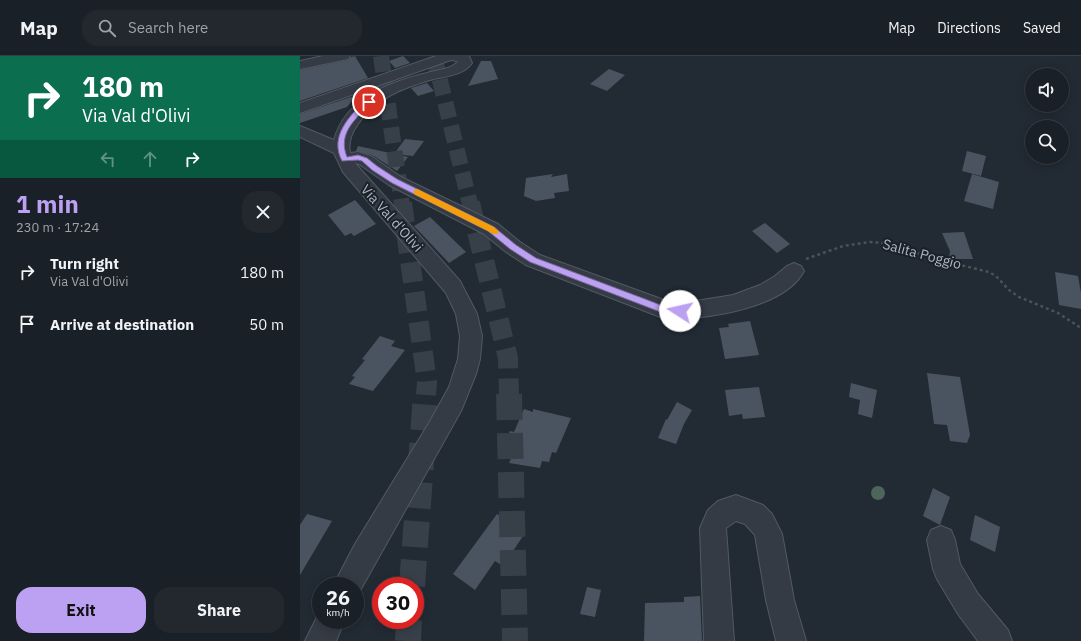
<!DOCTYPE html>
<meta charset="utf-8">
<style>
:root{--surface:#1a2027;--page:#23282f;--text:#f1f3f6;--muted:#9fa3a7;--line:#383e44;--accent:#bca0f2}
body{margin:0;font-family:"IBM Plex Sans",sans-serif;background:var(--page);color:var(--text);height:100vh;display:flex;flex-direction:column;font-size:15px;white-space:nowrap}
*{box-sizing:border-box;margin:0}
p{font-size:13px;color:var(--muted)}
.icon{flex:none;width:22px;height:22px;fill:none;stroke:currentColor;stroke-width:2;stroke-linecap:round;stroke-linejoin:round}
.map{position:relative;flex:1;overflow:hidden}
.panel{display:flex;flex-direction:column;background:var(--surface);width:300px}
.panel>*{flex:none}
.banner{background:#0b6e4f;color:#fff;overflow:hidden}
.tools{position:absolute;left:725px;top:12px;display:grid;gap:8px}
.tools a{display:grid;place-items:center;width:44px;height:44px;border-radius:50%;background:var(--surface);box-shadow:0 2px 10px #0003,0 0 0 1px var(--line);font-size:20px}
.speed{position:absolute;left:12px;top:521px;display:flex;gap:8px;font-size:20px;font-weight:700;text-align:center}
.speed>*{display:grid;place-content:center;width:52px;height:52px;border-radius:50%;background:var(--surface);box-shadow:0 2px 10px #0003,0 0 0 1px var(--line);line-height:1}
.speed small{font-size:10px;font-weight:400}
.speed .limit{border:6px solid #d22;background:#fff;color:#111}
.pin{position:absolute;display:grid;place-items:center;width:34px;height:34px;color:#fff;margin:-17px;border:2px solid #fff;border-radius:50%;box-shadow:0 1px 4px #0007}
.me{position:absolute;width:44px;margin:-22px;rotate:280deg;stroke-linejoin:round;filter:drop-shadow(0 0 3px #0008)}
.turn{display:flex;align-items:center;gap:14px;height:84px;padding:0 16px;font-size:18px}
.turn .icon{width:52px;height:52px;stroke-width:2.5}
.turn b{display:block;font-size:28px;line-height:34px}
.lanes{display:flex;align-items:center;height:38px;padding:0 16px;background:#0003;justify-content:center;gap:20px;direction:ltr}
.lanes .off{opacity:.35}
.round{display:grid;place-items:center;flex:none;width:42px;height:42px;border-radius:16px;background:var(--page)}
.headline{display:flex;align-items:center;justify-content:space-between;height:68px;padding:0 16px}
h1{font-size:24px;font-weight:800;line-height:30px;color:var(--accent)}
.cta{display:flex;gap:8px;margin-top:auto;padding:8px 16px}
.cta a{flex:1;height:46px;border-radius:16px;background:var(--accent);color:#111;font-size:16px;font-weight:800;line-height:46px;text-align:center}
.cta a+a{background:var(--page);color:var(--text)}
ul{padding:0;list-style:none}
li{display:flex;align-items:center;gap:12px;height:52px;padding:0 16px}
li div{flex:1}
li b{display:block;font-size:15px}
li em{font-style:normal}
header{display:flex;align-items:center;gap:24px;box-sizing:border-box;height:56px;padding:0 20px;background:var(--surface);border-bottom:1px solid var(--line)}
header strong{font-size:19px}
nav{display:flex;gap:22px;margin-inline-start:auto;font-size:14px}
.search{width:280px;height:36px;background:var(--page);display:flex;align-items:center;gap:10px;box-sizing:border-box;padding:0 14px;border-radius:16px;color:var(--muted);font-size:15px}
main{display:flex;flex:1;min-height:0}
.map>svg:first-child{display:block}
.building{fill:#4a5460}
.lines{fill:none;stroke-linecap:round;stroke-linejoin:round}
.highway-tunnel-far2{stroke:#373f49;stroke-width:16;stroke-dasharray:16 8;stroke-linecap:butt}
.highway-tunnel-far1{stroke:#373f49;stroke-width:20;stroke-dasharray:20 10;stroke-linecap:butt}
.highway-tunnel{stroke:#373f49;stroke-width:26;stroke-dasharray:26 13;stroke-linecap:butt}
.minor-casing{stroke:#525963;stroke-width:2}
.path{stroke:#455457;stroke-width:2.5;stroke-dasharray:3 3;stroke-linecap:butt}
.minor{fill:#353b45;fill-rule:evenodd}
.tree{fill:#4d655a}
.route{fill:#bca0f2;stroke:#7a689d}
.slow{fill:#f59e0b}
.labels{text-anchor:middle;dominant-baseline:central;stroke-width:4;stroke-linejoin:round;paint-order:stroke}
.street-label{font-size:14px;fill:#afb6c2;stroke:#1a2129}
</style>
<header>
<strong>Map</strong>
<div class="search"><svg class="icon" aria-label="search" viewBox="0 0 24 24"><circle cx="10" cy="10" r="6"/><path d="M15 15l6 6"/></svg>Search here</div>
<nav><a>Map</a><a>Directions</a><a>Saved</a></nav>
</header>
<main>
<section class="panel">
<div class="banner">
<div class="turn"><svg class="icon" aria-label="right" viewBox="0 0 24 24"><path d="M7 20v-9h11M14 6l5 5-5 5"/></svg><div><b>180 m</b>Via Val d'Olivi</div></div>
<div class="lanes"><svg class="icon off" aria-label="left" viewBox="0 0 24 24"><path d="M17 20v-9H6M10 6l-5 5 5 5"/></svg><svg class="icon off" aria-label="ahead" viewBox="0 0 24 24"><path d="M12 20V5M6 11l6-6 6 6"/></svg><svg class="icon" aria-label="right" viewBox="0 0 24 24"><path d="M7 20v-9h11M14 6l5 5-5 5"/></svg></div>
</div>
<div class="headline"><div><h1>1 min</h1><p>230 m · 17:24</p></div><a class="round"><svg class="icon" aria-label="close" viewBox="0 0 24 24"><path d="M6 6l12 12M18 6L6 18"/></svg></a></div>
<ul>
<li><svg class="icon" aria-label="right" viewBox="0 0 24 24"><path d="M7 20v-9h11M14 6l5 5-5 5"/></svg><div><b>Turn right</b><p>Via Val d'Olivi</p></div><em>180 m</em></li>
<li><svg class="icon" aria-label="arrive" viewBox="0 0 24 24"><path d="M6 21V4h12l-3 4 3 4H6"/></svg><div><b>Arrive at destination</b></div><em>50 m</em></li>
</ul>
<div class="cta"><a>Exit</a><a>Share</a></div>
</section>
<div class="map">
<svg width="781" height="585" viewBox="0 0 781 585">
<rect width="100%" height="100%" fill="#222a34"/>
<g class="building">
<polygon points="55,0 68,22 0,45 0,14 48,4 51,1"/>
<polygon points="103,0 110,7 95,12 89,5"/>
<polygon points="181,5 191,5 198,23 168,30"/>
<polygon points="309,13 325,19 307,35 290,28"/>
<polygon points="127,27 134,35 118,40 111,32"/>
<polygon points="57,39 47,51 0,67 0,58"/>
<polygon points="105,83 124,85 113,100 94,98"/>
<polygon points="58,90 108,101 97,115 72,99 56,95"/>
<polygon points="667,95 686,100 681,120 662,115"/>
<polygon points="253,118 251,121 267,118 269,135 254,137 255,142 236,145 224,140 226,122"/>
<polygon points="672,118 699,126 693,153 664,145"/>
<polygon points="55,144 76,168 54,180 51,177 45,180 28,159"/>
<polygon points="130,161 166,196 149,207 114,170"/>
<polygon points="465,167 490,188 477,197 452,175"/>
<polygon points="664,176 673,203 649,203 650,195 642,177"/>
<polygon points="755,216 778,220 781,237 781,253 759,249"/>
<polygon points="450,265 459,299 425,303 419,272 429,271 428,268"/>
<polygon points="80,280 95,285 91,290 105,294 73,335 49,328 55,321 52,320 65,304 62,303"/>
<polygon points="627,317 660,321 670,379 667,387 650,385 647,369 634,368"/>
<polygon points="551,327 577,334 572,362 558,358 560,344 549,341"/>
<polygon points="459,331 465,361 443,363 442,358 429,360 425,334"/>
<polygon points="377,346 392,354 384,368 376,388 358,382 366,363 367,364"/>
<polygon points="224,353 233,356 233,353 271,362 256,397 252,396 249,406 242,405 240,412 209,407 211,403 198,401 210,375 214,376"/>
<polygon points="633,432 650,441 640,469 623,460"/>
<polygon points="7,458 32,465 0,519 0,469"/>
<polygon points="197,458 225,477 203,510 195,505 175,534 153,518"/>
<polygon points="675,459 700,471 695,496 670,484"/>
<polygon points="287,531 301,534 295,561 280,558"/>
<polygon points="400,540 402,585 344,585 345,547 384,546 384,541"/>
</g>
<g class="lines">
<g class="highway-tunnel-far2">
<polyline points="81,0 102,148"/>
<polyline points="134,0 170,148"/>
</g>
<g class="highway-tunnel-far1">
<polyline points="102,147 127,326 126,339"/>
<polyline points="170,147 208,302 209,339"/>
</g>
<g class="highway-tunnel">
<polyline points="209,338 215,585"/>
<polyline points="112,530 126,338"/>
<polyline points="108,585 109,564"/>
</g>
<g class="minor-casing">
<g id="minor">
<polygon points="23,0 50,0 48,3 0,13 0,5"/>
<path d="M 136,0 L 169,0 L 172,7 C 163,20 145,20 130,24 C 103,32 74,43 58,68 C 52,76 48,86 50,97 L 58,96 L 71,100 L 101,121 L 198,168 L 220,186 L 240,199 L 364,244 L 396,245 L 433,239 L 460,229 L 475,220 L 487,210 L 494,207 L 501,210 L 504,215 C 484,253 402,265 363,262 L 226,209 L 206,196 L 184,178 L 89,129 L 59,108 L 55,107 L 160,225 L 177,258 L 182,280 L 180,303 L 176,318 L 161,355 L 57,540 L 55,541 L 55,530 L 33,530 L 55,488 L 129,367 L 149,331 L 158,303 L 160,280 L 156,258 L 146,237 L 43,116 L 34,97 L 0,81 L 0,70 L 34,84 C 45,43 89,26 127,17 C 136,14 153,13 158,5 L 151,4 L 0,57 L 0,47 Z"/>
<polygon points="436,439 463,449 472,458 482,478 494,544 506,585 476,585 466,544 455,479 445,468 436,465 426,472 434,585 404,585 400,472 408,454 418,445"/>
<polygon points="641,470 651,474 655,484 660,508 678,538 708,574 712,585 678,585 658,558 637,523 633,513 627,484 631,474"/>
<polygon points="21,553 21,564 45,564 36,585 5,585"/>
</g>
</g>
<polyline class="path" points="506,203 543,190 570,186 584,187 640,204 689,216 696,220 709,234 719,241 758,257 781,272"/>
<use href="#minor" class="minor"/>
</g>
<circle class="tree" cx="578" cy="437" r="7"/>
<path class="route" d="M 66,44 L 72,46 C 57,62 37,76 47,101 L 58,99 L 67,102 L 77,110 L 97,123 L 194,171 L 216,189 L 236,202 L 345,243 L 363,250 L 383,253 L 384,255 L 383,258 L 380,259 L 363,257 L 230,206 L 210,193 L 188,175 L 92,127 L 72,114 L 62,105 L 58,104 L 42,105 C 29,81 49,60 66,44 Z"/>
<polygon class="slow" points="117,133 194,171 199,176 198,178 193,178 188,175 114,138 114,134"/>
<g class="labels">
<g class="street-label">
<text transform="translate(92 162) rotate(48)">Via Val d'Olivi</text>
<text transform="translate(622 198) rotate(15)">Salita Poggio</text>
</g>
</g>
</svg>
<div class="tools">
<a><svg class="icon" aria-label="sound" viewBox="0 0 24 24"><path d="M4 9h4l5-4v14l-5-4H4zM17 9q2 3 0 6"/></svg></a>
<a><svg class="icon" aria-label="search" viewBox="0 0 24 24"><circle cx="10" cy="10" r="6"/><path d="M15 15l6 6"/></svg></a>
</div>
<div class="speed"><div>26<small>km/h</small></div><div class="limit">30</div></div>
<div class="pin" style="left:69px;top:46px;background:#d93025"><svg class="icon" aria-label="arrive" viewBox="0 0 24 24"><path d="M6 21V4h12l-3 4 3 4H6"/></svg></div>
<svg class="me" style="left:380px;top:255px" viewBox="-20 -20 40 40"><circle r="19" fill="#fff"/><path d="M0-13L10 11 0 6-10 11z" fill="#bca0f2"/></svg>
</div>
</main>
